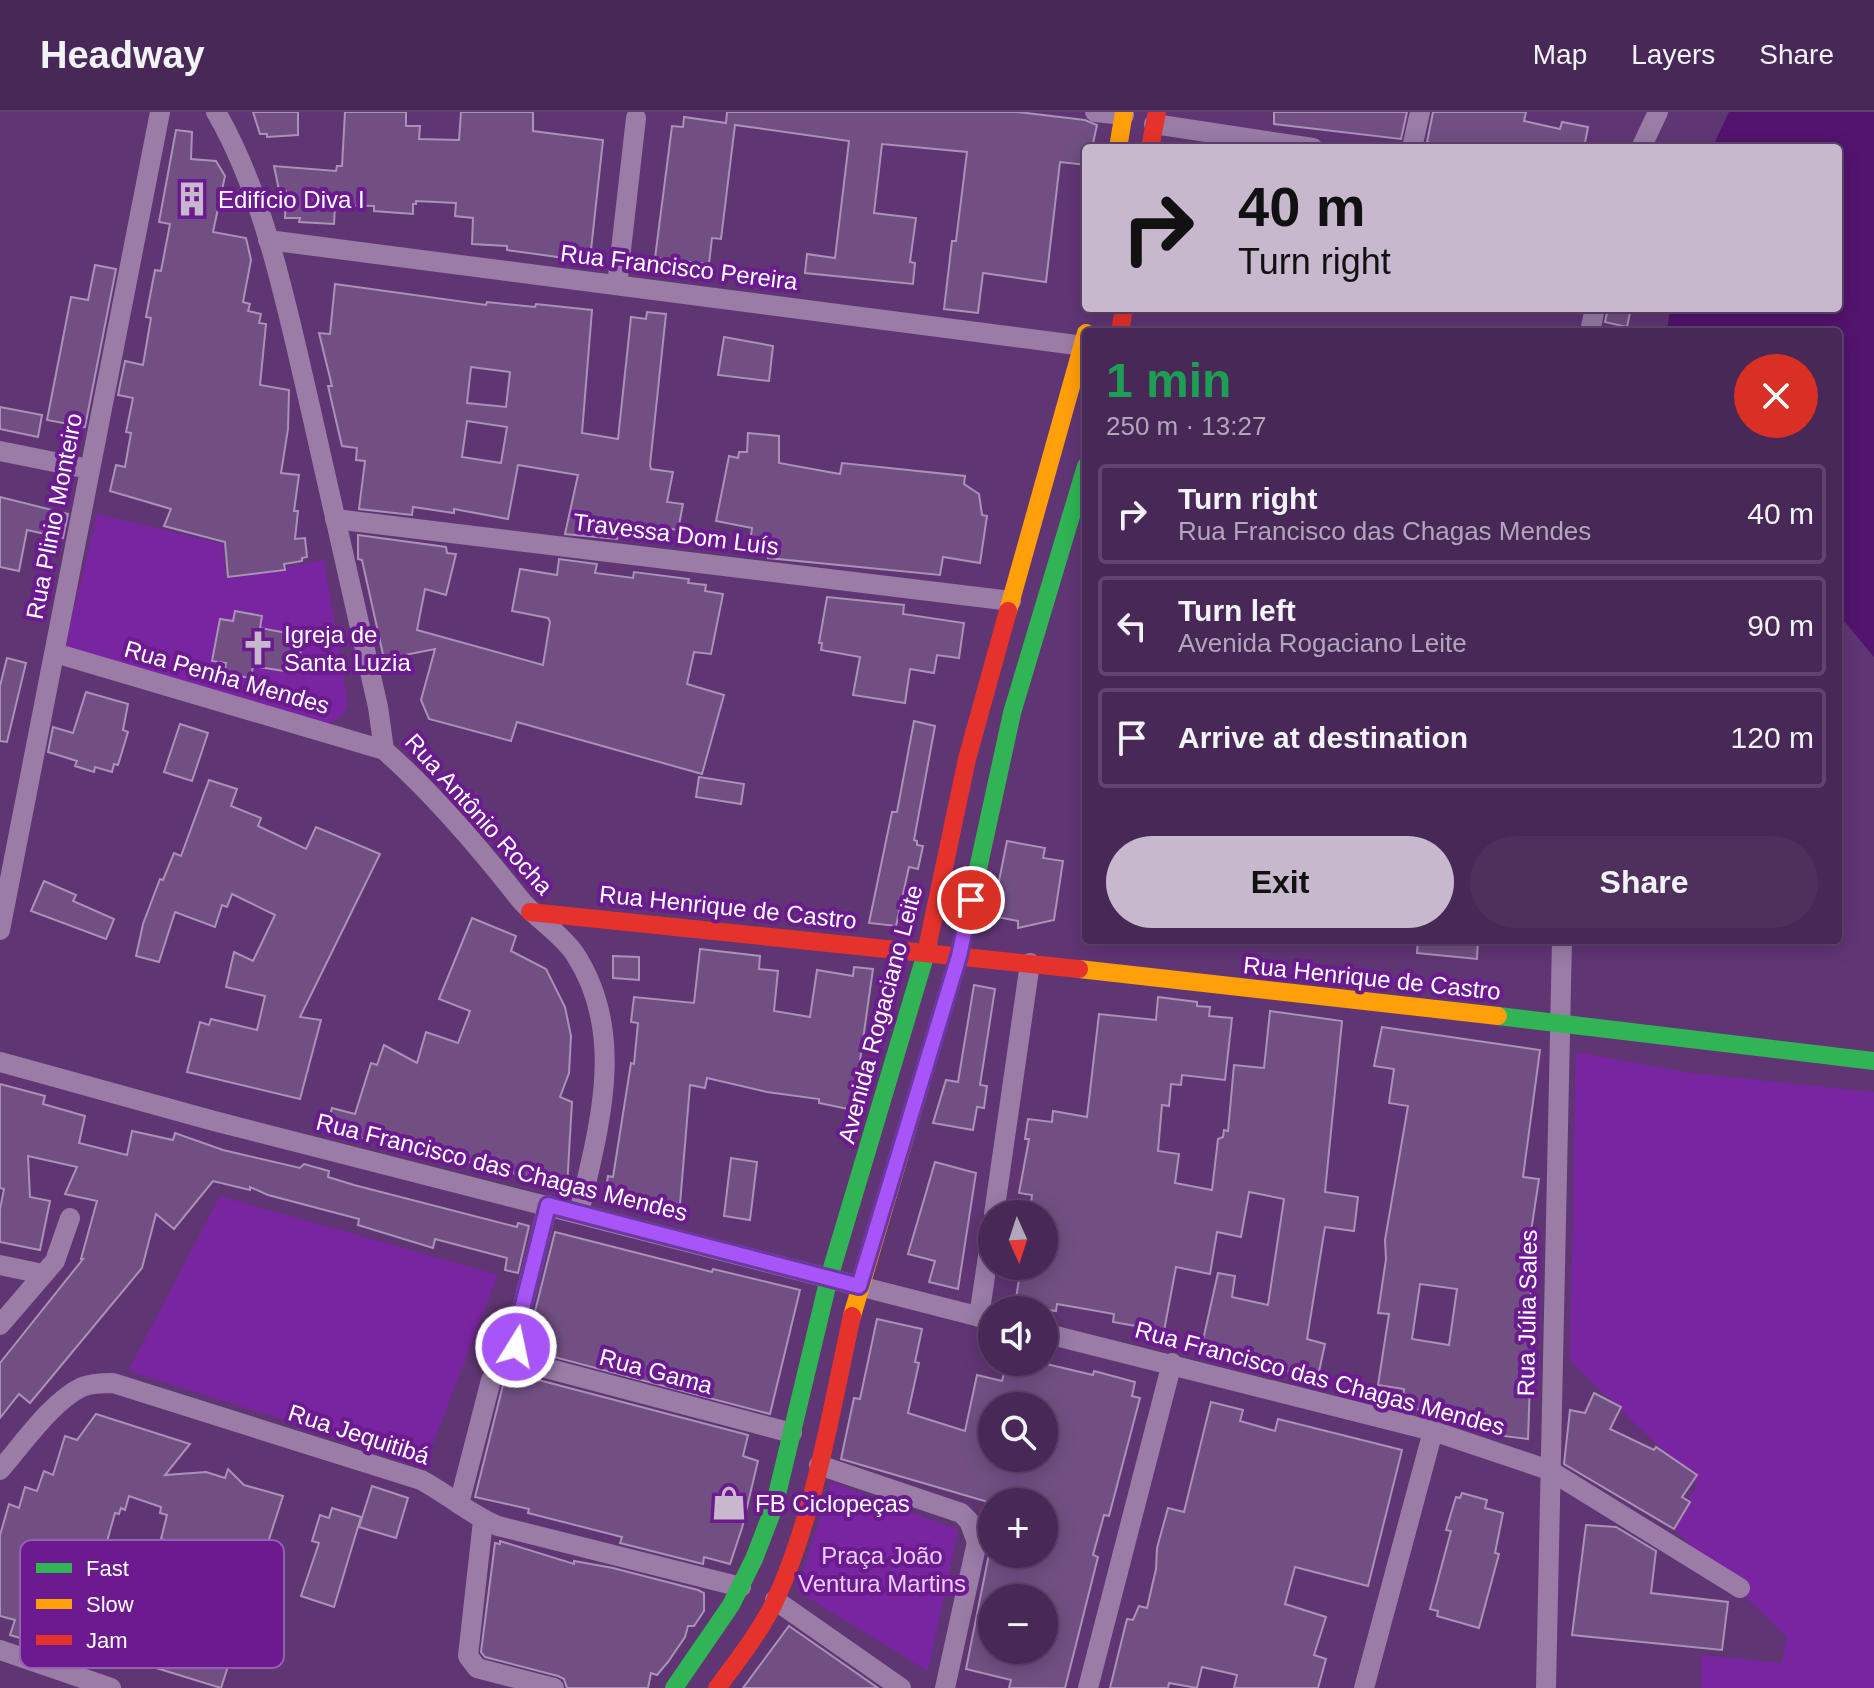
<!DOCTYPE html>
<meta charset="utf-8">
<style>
:root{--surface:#482857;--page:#4f305d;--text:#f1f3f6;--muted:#b1a6ba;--line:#60446d;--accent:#c7b8ce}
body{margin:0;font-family:Arial,sans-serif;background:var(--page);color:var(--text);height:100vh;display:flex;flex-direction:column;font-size:30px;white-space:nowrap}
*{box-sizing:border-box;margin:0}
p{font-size:26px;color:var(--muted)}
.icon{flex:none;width:44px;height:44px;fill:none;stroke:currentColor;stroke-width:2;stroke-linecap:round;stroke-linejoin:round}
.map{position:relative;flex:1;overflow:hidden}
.drawer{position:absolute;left:1082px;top:216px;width:760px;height:616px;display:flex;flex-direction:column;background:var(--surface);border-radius:8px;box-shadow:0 4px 20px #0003,0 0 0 2px var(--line)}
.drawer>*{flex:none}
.guide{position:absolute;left:1082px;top:32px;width:760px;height:168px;border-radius:8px;box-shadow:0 4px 20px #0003,0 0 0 2px var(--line);background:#c7b8ce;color:#111;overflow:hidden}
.needle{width:52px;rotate:177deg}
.controls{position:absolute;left:978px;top:1088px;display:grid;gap:16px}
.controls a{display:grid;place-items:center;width:80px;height:80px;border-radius:50%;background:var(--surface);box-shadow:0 4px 20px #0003,0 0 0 2px var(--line);font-size:40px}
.pin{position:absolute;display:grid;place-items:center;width:68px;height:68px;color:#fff;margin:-34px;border:4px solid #fff;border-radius:50%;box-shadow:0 2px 8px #0007}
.me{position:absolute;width:88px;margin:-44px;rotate:10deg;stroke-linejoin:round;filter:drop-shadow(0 0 6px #0008)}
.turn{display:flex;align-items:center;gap:28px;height:168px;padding:0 24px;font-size:36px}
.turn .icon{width:104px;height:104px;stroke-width:2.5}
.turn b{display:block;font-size:56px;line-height:68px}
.round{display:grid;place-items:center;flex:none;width:84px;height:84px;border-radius:42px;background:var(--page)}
.headline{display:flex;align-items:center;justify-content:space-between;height:136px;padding:0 24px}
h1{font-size:48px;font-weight:600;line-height:60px;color:#1e9e55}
.primary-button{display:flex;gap:16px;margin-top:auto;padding:16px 24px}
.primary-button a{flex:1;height:92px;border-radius:48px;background:var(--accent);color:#111;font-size:32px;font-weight:600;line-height:92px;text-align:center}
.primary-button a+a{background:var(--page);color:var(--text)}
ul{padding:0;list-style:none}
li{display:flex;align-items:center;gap:24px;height:100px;margin:0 16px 12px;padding:0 8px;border:4px solid var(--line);border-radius:8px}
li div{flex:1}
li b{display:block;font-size:30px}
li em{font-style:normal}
header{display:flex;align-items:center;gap:48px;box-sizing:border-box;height:112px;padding:0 40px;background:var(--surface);border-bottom:2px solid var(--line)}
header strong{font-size:38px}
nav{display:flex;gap:44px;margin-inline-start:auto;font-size:28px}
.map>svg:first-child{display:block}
.green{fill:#7925a1}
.water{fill:#52146e}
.building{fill:#714f83;stroke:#aa91b6;stroke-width:2;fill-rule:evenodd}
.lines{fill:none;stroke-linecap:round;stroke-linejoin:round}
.street{stroke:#9a7ca7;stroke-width:20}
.fast{stroke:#30b455;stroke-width:18}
.slow{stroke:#ff9f0a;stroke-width:18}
.jam{stroke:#e5322d;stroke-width:18}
.route-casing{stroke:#6d37a1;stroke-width:20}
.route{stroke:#a855f7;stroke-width:14}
.labels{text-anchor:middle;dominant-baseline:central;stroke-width:8;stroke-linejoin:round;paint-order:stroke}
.poi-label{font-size:24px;fill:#fff;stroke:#6b1a8f;text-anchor:start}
.street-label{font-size:24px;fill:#fff;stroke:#6b1a8f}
.park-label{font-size:24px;fill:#eccefa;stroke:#6b1a8f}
.key{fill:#6b1a8f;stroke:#975fb1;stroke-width:2}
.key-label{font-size:22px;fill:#fff}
</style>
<header>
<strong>Headway</strong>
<nav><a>Map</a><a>Layers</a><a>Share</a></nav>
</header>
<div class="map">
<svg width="1874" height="1576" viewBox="0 0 1874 1576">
<rect width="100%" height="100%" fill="#603574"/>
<g class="green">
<path d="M 97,402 L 223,432 L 226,467 L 324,448 L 348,592 C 344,605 337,608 324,613 L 65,534 Z"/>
<polygon points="1576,940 1692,961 1874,980 1874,1576 1701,1576 1701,1543 1782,1551 1787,1525 1673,1416 1697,1372 1570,1248"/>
<polygon points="220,1084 498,1163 425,1352 128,1259"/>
<polygon points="831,1370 958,1418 928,1559 797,1479"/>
</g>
<polygon class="water" points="1729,0 1874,0 1874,545 1845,510 1838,508 1838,220 1667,220 1670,196 1838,196 1838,36 1712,36"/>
<g class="building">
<polygon points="253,0 298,0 298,23 267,25 267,22 260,22"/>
<polygon points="345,0 406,0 406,14 420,14 419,27 459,28 461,0 533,0 533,19 603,28 591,138 566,135 565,146 507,138 507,134 472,132 473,106 455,104 456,91 416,89 416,92 413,92 413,102 374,99 374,94 335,93 334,112 299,110 300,106 285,106 286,79 279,78 274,54 336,59 337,54 342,54"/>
<polygon points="727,0 1018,0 1085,8 1097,13 1092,36 1086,36 1086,53 1060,50 1046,170 983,161 978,201 944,197 952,129 956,129 967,40 882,32 874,101 916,106 910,150 915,151 913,172 805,161 807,142 835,146 849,29 735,13 721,127 712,126 709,152 655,146 672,14 683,15 684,5 726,11"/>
<polygon points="1274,0 1407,0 1401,27 1274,12"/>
<polygon points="1433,0 1526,0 1524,9 1560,17 1562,10 1588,15 1584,36 1429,36 1430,31 1427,30"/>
<polygon points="176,18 192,20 191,47 216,49 225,64 213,120 246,126 251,148 243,190 250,192 248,199 261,202 259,211 266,212 260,273 289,278 288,317 281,361 299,363 294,399 298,399 295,427 305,426 307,445 302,446 302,449 284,452 285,458 228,465 225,430 164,414 171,397 110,379 116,353 125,355 131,321 126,320 133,286 118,283 125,249 143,253 151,206 146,205 155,158 161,159 170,112 159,110"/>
<polygon points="95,153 116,157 85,315 47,308 71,185 88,188"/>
<path d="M 335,172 L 486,193 L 487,190 L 535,195 L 536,192 L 592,198 L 582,321 L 618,327 L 631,205 L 646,207 L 647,200 L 666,202 L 650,353 L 651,357 L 673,360 L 667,390 L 683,392 L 678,418 L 641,412 L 639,425 L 618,422 L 617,427 L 565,422 L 578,363 L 518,353 L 508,407 L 454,397 L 454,401 L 413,395 L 412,403 L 359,397 L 365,349 L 356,348 L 357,336 L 342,334 L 328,274 L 332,274 L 319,221 L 330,222 ZM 471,255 L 510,260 L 506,295 L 467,291 ZM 467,309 L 507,315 L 501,351 L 462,345 Z"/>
<polygon points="1608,196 1631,196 1627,215 1605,210"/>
<polygon points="724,225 773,234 769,269 718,263"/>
<polygon points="0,295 42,303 38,325 0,317"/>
<polygon points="748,321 779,324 779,351 840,362 842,351 965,364 964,372 979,382 982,403 987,404 980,451 943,445 940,463 768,446 770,435 750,431 752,416 716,409 729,344 738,346 739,340 747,340"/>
<polygon points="0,385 68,402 63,426 27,418 19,459 0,455"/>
<polygon points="358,423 446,435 447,441 456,442 446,483 425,477 417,518 543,553 550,510 548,506 512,499 520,457 557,463 559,447 597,452 595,461 633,466 634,460 689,467 688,471 706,473 705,479 723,482 711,542 694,540 687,572 724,583 702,662 517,610 511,629 429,607 421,588 435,537 384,547 362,448 358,447"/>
<polygon points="827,485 904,493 903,502 964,511 959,546 937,543 934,561 910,557 905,591 853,583 860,545 821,538 822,531 819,531"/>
<polygon points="235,499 262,504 260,516 303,524 297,561 253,554 251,566 224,562 226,551 212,549 220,507 233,509"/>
<polygon points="7,546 26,551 7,630 0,629 0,574"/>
<polygon points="86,580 128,592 123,618 128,620 118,653 114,652 112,660 95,655 94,660 75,654 77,649 48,640 53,615 73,621"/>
<polygon points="914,609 935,614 914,728 917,729 917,733 923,734 918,757 909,755 896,814 869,811 892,700 897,700"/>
<polygon points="180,612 208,621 192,669 164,660"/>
<polygon points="699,665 744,672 741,692 696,685"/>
<polygon points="209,668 237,677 231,694 261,706 258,714 306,737 316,715 380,742 300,905 321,908 300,987 187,960 200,910 209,913 211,907 257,918 265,884 226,875 234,840 253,849 275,803 232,782 227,795 222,793 215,815 175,800 159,850 136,844 143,812 160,767 163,768 174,741 181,744"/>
<polygon points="1007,729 1045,736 1043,746 1063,749 1054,808 1018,816 1018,809 992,804"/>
<polygon points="44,769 76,783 73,789 114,807 106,827 31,799"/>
<polygon points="472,806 516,824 511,839 546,857 565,895 571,924 569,961 560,985 572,990 567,1075 371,1025 370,1028 350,1023 351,1020 327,1014 332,996 355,1002 371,951 377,953 384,933 417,951 426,920 458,931 470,899 439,887"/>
<polygon points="1418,828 1478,828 1477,847 1417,841"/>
<polygon points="700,837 760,844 759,857 778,859 774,899 810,905 817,858 853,864 854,855 873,857 853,998 819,991 819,987 767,980 707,966 705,976 690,973 679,1104 607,1086 606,1076 608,1064 613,1065 631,951 634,952 638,911 631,910 634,885 694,891"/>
<polygon points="613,844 639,845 639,868 613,866"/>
<polygon points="974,873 995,877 980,973 987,974 984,996 977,995 973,1018 933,1011 946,968 958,970"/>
<polygon points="1158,885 1197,890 1197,894 1210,895 1209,904 1232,906 1225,968 1182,963 1181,973 1171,972 1169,994 1162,993 1158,1039 1179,1042 1175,1071 1212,1078 1218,1027 1223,1025 1224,1018 1228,1019 1234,953 1264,956 1270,899 1342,909 1325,1080 1358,1085 1354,1119 1325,1115 1307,1227 1325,1232 1318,1264 1240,1252 1210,1244 1211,1238 1201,1237 1218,1161 1235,1164 1232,1185 1268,1193 1284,1087 1249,1080 1241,1125 1217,1120 1210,1162 1176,1155 1164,1219 1113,1210 1114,1202 1057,1192 1056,1199 1015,1193 1021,1154 1044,1154 1044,1102 1030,1102 1032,1083 1019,1081 1029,1027 1025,1027 1028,1007 1052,1010 1053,999 1087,1005 1099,902 1156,908"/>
<path d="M 1382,915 L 1540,938 L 1523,1065 L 1539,1067 L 1530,1126 L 1539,1127 L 1530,1186 L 1533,1186 L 1528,1327 L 1496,1323 L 1498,1312 L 1439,1303 L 1438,1307 L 1419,1302 L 1420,1298 L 1402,1294 L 1404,1277 L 1378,1273 L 1389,1202 L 1378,1201 L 1386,1147 L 1385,1128 L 1408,994 L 1389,991 L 1394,957 L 1374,954 ZM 1420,1172 L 1457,1177 L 1449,1233 L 1412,1227 Z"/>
<polygon points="0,972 45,984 43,992 85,1004 79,1031 127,1043 132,1019 173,1028 175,1021 223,1038 300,1056 304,1052 329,1059 328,1065 354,1073 517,1115 518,1111 529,1114 518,1161 505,1158 507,1146 435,1127 433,1136 358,1113 359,1107 268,1083 250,1075 250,1078 213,1069 174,1117 156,1102 142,1156 30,1291 19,1282 0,1306 0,1251 83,1147 81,1147 97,1089 65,1082 77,1055 28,1044 30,1085 50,1089 40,1138 0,1130 0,1097 4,1077 0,1076"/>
<polygon points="731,1046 757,1050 750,1108 724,1104"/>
<polygon points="935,1050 976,1061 958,1177 929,1170 935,1149 908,1142"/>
<polygon points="555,1120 712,1160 713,1157 800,1178 770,1302 535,1240 529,1231 529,1223"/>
<path d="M 877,1207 L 922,1217 L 915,1250 L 919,1251 L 908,1301 L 965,1319 L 977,1263 L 1002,1269 L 1007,1250 L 1038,1250 L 1093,1263 L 1094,1259 L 1135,1270 L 1132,1284 L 1140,1286 L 1109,1404 L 1104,1403 L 1093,1443 L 1098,1445 L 1065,1576 L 1009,1576 L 1011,1568 L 966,1557 L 989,1442 L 1044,1442 L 1044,1390 L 988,1390 L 841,1347 L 854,1286 L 860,1287 ZM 992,1294 L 1044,1294 L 1044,1346 L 992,1346 ZM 992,1486 L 1044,1486 L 1044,1538 L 992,1538 Z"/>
<polygon points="512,1261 748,1323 743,1344 758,1349 742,1416 730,1452 704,1445 703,1452 620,1431 622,1425 528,1401 529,1397 475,1385 503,1273"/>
<polygon points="1594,1281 1621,1295 1610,1317 1654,1338 1656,1335 1697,1363 1682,1385 1690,1390 1674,1417 1564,1352 1570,1298 1585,1301"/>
<polygon points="1211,1290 1243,1298 1240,1309 1275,1319 1278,1307 1402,1338 1368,1474 1295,1455 1285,1492 1326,1505 1314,1543 1326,1547 1318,1576 1234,1576 1237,1563 1202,1555 1197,1576 1169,1571 1168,1576 1110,1576 1127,1507 1133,1508 1139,1494 1147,1496 1156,1457 1157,1436 1168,1396 1184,1400"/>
<polygon points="96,1302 190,1332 165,1363 206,1360 225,1366 228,1357 244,1373 283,1384 221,1576 153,1555 187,1448 179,1446 183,1433 161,1427 167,1403 160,1401 161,1395 129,1384 125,1398 121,1396 119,1402 115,1401 104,1440 131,1449 103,1537 33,1516 30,1529 10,1523 15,1508 0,1504 0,1423 9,1392 19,1396 25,1375 37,1379 44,1359 53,1363 65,1324 77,1328"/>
<polygon points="372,1374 408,1386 396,1426 359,1415"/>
<polygon points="1462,1381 1487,1388 1485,1396 1503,1401 1495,1441 1499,1442 1479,1516 1437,1504 1438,1499 1430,1497 1451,1419 1446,1418 1456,1385 1460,1386"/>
<polygon points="332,1396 361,1405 334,1495 301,1484 319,1431 312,1429 320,1403 329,1406"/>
<polygon points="1586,1413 1616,1415 1656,1439 1651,1481 1728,1490 1722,1538 1572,1523"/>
<polygon points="500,1429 574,1452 574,1449 613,1456 698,1478 704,1481 704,1499 694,1514 688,1514 685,1525 668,1550 657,1563 651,1561 648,1576 567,1576 564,1567 558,1564 485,1545 481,1540 495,1431 500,1432"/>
<polygon points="789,1514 878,1576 743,1576"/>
</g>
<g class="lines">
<g class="street">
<path d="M 216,0 C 265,84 287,196 309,290 C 332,392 355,493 378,595 L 384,638 C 434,682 478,734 519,786 C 535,806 561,821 575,842 C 627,922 599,1015 579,1101"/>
<polyline points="1095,0 1124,3"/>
<polyline points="1154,12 1313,36"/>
<polyline points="1412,36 1420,0"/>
<polyline points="1641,36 1658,0"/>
<polyline points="268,128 1084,234"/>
<polyline points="617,173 636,6"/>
<polyline points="1590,220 1595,196"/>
<polyline points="0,339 89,357"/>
<polyline points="335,407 1011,489"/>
<polyline points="55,541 384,638"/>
<polyline points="0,818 160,0"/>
<polyline points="0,950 214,1009 992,1208"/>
<polyline points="548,1093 516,1221 516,1235 527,1251 792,1321"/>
<polyline points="994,1102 1030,851"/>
<polyline points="0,1153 43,1162"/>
<polyline points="979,1205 992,1117"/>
<polyline points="0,1213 55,1149 70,1106"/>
<polyline points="1044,1221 1433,1319 1549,1358 1740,1476"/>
<polyline points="819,1353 961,1401 969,1409 977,1430 945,1576"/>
<path d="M 0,1358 C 22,1333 52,1289 82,1275 C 92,1271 103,1271 113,1271 L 421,1368 C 448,1382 470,1403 498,1414 L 741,1475"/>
<path d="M 459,1392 L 491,1268 C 498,1254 504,1247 520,1244"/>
<polyline points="483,1409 468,1544 477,1556 554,1576"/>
<polyline points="775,1488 901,1576"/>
<polyline points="0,1538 111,1576"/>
<polyline points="1088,1576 1172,1251"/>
<polyline points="1364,1576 1433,1319"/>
<polyline points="1546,1576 1562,828"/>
</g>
<g class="fast">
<polyline points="946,887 959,844 1012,601 1086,354"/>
<polyline points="1498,904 1874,949"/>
<polyline points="674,1576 731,1493 754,1447 774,1395 829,1166 926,841"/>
</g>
<g class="slow">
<polyline points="1118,36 1124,0"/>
<polyline points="1008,499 1086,221"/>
<polyline points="1079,857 1498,904"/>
<polyline points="852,1204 946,887"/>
</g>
<g class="jam">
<polyline points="1150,36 1157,0"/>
<polyline points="1120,220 1124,196"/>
<polyline points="530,800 1079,857"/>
<polyline points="926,841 967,647 1008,499"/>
<path d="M 717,1576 C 738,1548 760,1520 775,1489 C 815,1402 831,1298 852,1204"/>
</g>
</g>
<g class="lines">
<g class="route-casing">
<polyline id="route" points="516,1235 516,1221 548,1093 859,1174 959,844 971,788"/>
</g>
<use href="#route" class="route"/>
</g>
<defs>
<g id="building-bare" transform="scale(2.76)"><path d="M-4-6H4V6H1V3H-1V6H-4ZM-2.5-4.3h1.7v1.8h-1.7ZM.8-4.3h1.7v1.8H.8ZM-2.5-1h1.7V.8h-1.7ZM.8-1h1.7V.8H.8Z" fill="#c7b8ce" stroke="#6b1a8f" stroke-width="2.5" paint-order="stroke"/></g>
<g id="church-bare" transform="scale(2.76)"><path d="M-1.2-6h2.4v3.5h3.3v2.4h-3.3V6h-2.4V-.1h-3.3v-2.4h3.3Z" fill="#c7b8ce" stroke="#6b1a8f" stroke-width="2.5" paint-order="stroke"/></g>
<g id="shop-bare" transform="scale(2.76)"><path d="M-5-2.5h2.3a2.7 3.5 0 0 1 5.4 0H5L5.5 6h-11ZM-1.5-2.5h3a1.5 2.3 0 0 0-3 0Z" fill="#c7b8ce" stroke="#6b1a8f" stroke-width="2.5" paint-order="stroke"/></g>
</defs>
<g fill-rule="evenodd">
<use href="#building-bare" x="192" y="87"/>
<use href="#church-bare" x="258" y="536"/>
<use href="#shop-bare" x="729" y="1391"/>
</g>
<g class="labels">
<g class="poi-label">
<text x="218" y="87">Edifício Diva I</text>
<text x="284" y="522">Igreja de<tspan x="284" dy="28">Santa Luzia</tspan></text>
<text x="755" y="1391">FB Ciclopeças</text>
</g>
<g class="street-label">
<text transform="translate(679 155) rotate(7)">Rua Francisco Pereira</text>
<text transform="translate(54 404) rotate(-79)">Rua Plinio Monteiro</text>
<text transform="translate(676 422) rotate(7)">Travessa Dom Luís</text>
<text transform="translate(227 565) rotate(16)">Rua Penha Mendes</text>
<text transform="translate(479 702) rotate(48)">Rua Antônio Rocha</text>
<text transform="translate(728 795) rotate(6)">Rua Henrique de Castro</text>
<text transform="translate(1372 866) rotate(6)">Rua Henrique de Castro</text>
<text transform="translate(880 902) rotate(-75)">Avenida Rogaciano Leite</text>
<text transform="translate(502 1055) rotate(14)">Rua Francisco das Chagas Mendes</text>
<text transform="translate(1527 1201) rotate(-89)">Rua Júlia Sales</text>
<text transform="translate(656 1259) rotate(15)">Rua Gama</text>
<text transform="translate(1320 1266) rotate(15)">Rua Francisco das Chagas Mendes</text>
<text transform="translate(359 1322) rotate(18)">Rua Jequitibá</text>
</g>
<g class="park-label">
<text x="882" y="1443">Praça João<tspan x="882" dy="28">Ventura Martins</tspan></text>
</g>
</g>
<rect x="20" y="1428" width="264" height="128" rx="12" class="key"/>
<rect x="36" y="1451" width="36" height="10" fill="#30b455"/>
<rect x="36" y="1487" width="36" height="10" fill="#ff9f0a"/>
<rect x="36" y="1523" width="36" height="10" fill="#e5322d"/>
<g class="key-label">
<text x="86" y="1464">Fast</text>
<text x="86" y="1500">Slow</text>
<text x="86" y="1536">Jam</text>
</g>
</svg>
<div class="controls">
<a><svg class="needle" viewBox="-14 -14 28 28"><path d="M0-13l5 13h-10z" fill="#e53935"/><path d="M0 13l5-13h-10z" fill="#b1a6ba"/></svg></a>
<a><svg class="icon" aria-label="sound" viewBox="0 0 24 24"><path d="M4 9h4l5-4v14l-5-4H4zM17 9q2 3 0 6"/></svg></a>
<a><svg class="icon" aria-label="search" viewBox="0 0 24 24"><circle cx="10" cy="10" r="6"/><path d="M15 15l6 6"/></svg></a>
<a>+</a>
<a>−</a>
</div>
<div class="pin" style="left:971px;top:788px;background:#d93025"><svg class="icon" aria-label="arrive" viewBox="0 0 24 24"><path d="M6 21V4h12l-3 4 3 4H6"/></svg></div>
<svg class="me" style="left:516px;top:1235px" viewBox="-20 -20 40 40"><circle r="17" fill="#a855f7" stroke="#fff" stroke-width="3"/><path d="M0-11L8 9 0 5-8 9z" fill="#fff"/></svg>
<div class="guide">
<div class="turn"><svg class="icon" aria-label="right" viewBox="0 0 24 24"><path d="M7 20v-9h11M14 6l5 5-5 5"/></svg><div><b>40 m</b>Turn right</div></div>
</div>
<section class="drawer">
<div class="headline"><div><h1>1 min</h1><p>250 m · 13:27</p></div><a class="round" style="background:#d93025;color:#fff"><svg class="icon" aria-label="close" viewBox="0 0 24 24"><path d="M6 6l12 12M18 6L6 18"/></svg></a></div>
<ul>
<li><svg class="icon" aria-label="right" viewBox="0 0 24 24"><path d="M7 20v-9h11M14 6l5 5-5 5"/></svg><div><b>Turn right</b><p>Rua Francisco das Chagas Mendes</p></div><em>40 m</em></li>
<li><svg class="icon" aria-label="left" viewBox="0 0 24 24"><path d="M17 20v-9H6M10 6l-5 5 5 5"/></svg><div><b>Turn left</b><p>Avenida Rogaciano Leite</p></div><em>90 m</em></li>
<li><svg class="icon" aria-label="arrive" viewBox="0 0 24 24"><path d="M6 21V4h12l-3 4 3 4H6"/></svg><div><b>Arrive at destination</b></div><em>120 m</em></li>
</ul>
<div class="primary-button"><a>Exit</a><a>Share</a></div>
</section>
</div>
